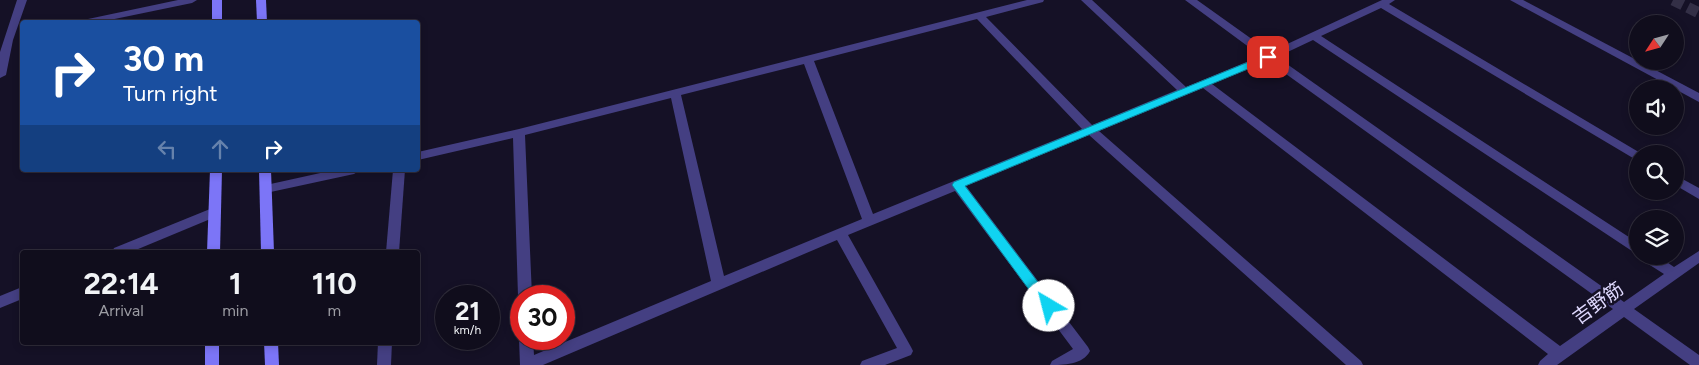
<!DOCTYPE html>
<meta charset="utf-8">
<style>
:root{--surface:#100d1c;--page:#1e1b29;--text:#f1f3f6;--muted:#9c9ca3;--line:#302d3b}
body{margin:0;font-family:Figtree,"Noto Sans JP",sans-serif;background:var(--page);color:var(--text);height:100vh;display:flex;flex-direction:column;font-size:19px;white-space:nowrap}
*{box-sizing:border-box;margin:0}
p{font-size:16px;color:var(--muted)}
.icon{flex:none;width:28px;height:28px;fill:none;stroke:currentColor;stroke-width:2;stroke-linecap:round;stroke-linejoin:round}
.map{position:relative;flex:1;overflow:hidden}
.sheet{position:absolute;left:20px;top:250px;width:400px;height:95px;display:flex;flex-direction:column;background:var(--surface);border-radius:5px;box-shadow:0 2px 8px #0003,0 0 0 1px var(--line)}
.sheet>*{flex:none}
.top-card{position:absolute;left:20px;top:20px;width:400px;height:152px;border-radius:5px;box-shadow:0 2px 8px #0003,0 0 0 1px var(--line);background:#1a4fa0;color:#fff;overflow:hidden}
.needle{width:32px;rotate:234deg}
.controls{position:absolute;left:1629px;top:15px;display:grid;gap:10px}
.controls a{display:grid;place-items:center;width:55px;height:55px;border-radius:50%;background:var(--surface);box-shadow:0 2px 8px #0003,0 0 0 1px var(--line);font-size:25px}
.speed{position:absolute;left:435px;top:285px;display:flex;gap:10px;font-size:25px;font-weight:700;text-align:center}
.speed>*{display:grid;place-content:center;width:65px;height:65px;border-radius:50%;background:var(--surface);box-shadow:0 2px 8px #0003,0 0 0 1px var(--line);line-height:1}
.speed small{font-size:12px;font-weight:400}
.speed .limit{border:8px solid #d22;background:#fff;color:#111}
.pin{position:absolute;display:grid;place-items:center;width:42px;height:42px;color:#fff;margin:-21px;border-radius:10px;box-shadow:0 2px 8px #0006}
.me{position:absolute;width:55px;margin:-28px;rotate:323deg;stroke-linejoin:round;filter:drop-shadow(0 0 4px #0008)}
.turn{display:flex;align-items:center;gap:18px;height:105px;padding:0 20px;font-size:22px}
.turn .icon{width:65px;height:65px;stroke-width:2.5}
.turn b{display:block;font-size:35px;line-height:42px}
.lanes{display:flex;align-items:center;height:48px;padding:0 20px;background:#0003;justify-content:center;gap:25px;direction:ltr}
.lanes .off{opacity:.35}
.eta{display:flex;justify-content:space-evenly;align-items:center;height:85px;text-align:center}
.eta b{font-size:30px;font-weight:700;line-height:35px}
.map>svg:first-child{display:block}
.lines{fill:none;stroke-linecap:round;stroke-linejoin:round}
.street-tunnel{stroke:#332f46;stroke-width:11;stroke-dasharray:11 5.5;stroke-linecap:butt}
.lane{fill:#443f82;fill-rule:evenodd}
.street{fill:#443f82;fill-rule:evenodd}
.secondary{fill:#7c75f7;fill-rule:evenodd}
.route{fill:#10d3f1;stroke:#0a899d}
.labels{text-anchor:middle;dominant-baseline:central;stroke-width:5;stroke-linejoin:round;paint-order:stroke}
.street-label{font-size:19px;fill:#ded8fd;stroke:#151126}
</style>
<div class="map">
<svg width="1699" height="365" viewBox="0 0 1699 365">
<rect width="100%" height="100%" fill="#151126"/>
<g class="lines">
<polyline class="street-tunnel" points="1673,0 1699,13"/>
<g class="lane">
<polygon points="393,170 405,170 399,252 386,252"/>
<polygon points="378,342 392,342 391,365 377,365"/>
</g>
<g class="street">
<polygon points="17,0 27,0 13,40 6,75 0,78 0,52"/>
<polygon points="178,0 197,0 192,3 100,22 83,22 88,19"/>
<path d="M 1027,0 L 1044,0 L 1043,2 L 986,17 L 1092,125 L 1177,90 L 1081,0 L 1092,0 L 1186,87 L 1261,56 L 1185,0 L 1197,0 L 1270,52 L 1382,0 L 1395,0 L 1389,4 L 1642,154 L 1638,154 L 1638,161 L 1381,8 L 1321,36 L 1638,243 L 1638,255 L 1313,40 L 1277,57 L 1624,302 L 1664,274 L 1642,260 L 1640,256 L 1658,256 L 1674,267 L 1699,251 L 1699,263 L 1634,309 L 1699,355 L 1699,365 L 1690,365 L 1624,317 L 1557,365 L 1538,365 L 1540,361 L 1548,354 L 1203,88 L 1099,131 L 1361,361 L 1363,365 L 1346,365 L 1089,135 L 966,186 L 1088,347 L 1090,351 C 1083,365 1063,365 1050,365 L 1052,361 L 1073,349 L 955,191 L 848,235 L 911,347 L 913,351 L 911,355 L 885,365 L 860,365 L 862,361 L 897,348 L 837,240 L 543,365 L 520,365 L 519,339 L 521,335 L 521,339 L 533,339 L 534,355 L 711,281 L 671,98 L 525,135 L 532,296 L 521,296 L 521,300 L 518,296 L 513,138 L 418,160 L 418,152 L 519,129 ZM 977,19 L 1082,129 L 873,214 L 814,61 ZM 1268,61 L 1613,309 L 1560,346 L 1212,84 ZM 804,64 L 862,219 L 724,276 L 681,95 Z"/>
<polygon points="1510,0 1523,0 1699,93 1699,102"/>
<polygon points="334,170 360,170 354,174 266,193 262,192 260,189 262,186 266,185"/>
<polygon points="1675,175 1699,188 1699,199 1675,185"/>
<polygon points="215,207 220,209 221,212 220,215 131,252 112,252 114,248"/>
<polygon points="22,287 22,299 0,308 0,296"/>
</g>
<g class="secondary">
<rect x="212" y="0" width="10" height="22"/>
<polygon points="256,0 266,0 267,22 257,22"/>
<polygon points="210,170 222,170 220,252 207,252"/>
<polygon points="259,170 271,170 274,252 261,252"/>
<rect x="205" y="342" width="14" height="23"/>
<polygon points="264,342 278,342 279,365 265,365"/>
</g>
</g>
<polygon class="route" points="1268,54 1273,57 1272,59 965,186 1053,302 1055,306 1053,310 1049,311 1044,310 952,185 954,182"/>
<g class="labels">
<g class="street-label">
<text transform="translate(1598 303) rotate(-36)">吉野筋</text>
</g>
</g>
</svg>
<div class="controls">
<a><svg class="needle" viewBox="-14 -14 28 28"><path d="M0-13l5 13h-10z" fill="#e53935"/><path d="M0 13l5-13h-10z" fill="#9c9ca3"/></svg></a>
<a><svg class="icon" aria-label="sound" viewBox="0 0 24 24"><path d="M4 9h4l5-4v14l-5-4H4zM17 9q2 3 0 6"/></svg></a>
<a><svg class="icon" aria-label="search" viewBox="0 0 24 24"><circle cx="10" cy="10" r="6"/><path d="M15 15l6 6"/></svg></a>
<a><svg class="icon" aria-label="layers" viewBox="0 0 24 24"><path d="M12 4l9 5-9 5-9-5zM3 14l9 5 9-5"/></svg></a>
</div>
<div class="speed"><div>21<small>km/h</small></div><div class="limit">30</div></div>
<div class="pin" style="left:1268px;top:57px;background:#d93025"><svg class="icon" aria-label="arrive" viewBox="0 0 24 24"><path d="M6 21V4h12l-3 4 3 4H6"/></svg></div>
<svg class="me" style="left:1049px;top:306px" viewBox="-20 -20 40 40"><circle r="19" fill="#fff"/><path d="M0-13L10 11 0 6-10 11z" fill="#10d3f1"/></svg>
<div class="top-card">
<div class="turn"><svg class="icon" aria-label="right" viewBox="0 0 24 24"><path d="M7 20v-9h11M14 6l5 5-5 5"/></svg><div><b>30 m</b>Turn right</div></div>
<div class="lanes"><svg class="icon off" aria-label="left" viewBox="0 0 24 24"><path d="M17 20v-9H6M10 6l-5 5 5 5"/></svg><svg class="icon off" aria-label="ahead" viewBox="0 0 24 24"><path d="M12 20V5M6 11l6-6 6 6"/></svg><svg class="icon" aria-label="right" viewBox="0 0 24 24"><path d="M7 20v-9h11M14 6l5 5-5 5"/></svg></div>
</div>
<section class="sheet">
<div class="eta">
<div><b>22:14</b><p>Arrival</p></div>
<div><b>1</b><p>min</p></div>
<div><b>110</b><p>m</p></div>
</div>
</section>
</div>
